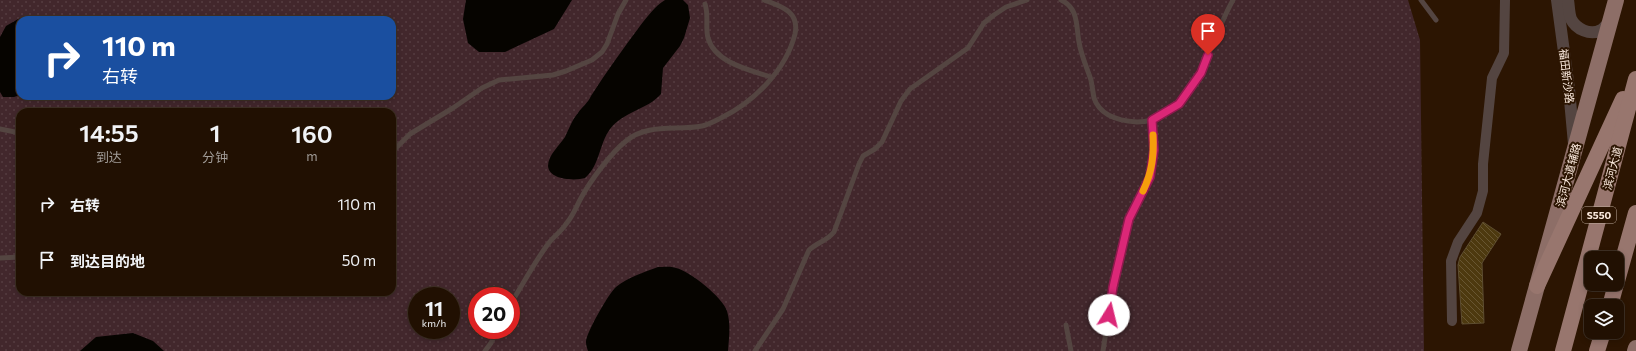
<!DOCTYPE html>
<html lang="zh">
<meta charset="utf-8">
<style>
:root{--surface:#211002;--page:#29190c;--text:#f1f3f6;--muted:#a29d99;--line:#3e3024}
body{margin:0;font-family:Commissioner,"Noto Sans SC",sans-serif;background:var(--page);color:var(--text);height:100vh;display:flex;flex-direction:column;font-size:15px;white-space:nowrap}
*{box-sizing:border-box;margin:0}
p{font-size:13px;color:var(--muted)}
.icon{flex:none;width:22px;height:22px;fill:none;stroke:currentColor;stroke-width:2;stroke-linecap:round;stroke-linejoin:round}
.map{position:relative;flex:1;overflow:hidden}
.details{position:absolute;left:16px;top:108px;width:380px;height:188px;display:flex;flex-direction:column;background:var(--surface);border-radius:12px;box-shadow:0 2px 6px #0003,0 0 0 1px var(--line)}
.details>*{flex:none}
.top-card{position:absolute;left:16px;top:16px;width:380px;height:84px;border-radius:12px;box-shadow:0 2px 6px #0003,0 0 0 1px var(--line);background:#1a4fa0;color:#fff;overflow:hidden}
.fabs{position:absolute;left:1584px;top:251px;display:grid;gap:8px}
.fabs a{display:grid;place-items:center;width:40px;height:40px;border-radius:8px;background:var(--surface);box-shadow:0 2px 6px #0003,0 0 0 1px var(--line);font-size:20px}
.speed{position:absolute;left:408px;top:287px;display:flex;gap:8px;font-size:20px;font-weight:700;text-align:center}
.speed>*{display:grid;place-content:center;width:52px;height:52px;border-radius:50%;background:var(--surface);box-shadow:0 2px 6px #0003,0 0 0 1px var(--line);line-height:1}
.speed small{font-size:10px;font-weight:400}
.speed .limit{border:6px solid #d22;background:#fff;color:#111}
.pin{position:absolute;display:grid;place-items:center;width:34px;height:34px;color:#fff;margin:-41px -17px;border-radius:50% 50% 50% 0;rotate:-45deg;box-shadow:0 0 4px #0007}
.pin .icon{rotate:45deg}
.me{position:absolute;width:44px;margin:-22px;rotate:9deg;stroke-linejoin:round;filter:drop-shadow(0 0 3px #0008)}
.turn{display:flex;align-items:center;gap:14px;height:84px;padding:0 20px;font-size:18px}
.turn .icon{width:52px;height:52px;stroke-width:2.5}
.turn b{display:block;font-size:28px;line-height:34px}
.eta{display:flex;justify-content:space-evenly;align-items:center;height:68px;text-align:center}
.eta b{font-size:24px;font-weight:600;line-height:28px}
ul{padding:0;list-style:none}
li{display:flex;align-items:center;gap:12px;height:56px;padding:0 20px}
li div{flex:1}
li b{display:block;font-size:15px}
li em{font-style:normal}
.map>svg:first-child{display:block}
.grass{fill:url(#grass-dots);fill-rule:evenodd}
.water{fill:#060400}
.building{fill:url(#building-back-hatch);stroke:#5e4e31}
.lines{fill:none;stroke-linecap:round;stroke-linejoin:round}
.service{stroke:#544541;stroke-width:5}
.minor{stroke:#544541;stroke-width:10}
.tertiary{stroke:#544541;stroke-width:12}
.primary{stroke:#8d6e67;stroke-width:16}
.trunk{stroke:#98766e;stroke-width:16}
.route-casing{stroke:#8e194d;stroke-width:10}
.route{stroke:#db2777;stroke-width:7}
.slow{stroke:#f59e0b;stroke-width:7}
.labels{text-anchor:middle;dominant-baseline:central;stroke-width:4;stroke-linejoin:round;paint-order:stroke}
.shield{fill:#2c1502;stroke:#beac9d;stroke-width:1}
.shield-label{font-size:10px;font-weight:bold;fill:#fdece0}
.street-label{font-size:11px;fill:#fdece0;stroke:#2c1502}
</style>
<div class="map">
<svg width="1636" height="351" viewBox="0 0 1636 351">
<defs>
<pattern id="grass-dots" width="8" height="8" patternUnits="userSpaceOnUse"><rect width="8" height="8" fill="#42272c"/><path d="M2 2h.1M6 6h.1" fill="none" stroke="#553c40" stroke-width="1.8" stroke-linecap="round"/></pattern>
<pattern id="building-back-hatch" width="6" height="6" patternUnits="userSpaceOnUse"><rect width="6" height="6" fill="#4d390f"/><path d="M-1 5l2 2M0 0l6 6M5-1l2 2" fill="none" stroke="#685632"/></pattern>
</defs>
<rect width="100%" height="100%" fill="#2c1502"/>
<path class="grass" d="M 0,0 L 1408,0 L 1420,40 L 1424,351 L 0,351 ZM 20,20 L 392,20 L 392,96 L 20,96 ZM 20,112 L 392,112 L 392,292 L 20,292 ZM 417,296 L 451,296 L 451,330 L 417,330 ZM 477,296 L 511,296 L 511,330 L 477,330 Z"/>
<g class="water">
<polygon points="466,0 572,0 554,29 505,52 479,52 468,43 463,19"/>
<path d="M 665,0 L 683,0 L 688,5 L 690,18 L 684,38 L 680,46 L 663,68 L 661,94 C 647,110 624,111 610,129 C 599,144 600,165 585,178 C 575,181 549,180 548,166 C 548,155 560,145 565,137 C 569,129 572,120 578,113 C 582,107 588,103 591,96 C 606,72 623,49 640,26 C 647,17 655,6 665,0 Z"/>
<polygon points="20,18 37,18 43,20 20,20 20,95 14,97 3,97 0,92 0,37 6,26"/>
<path d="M 658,267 C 663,267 671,266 676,268 C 690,271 723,298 727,311 C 731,324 729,338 728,351 L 588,351 C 587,348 586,345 586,342 C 586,333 609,293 616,287 C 627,278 644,272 658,267 Z"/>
<polygon points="133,333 153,341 164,351 80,351 96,337"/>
</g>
<polygon class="building" points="1483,222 1501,234 1482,263 1484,323 1462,324 1458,265 1460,257"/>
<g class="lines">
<g class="service">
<path d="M 1061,0 C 1079,8 1076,27 1079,42 C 1081,55 1087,68 1091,80 C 1092,86 1093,92 1094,98 C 1100,116 1120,121 1137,122 C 1150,122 1154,119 1165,113 C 1169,110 1174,108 1178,105 C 1182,102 1185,97 1187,93 C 1208,65 1216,30 1233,0"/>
<polyline points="1421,0 1436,20"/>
<path d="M 705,4 C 709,15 705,27 708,38 C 715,63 750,70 771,77"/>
<polyline points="0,129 20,133"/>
<polyline points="392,152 410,134 453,108 482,88 499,80 553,75 566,71 592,60 602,52 607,44 618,14 626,0"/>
<polyline points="0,258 20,257"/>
<path d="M 511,303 C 523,284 534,263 548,244 C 553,237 561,232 566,224 C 573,216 576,207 581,198 C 591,180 610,154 626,141 C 647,123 677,131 702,126 C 708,125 715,121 721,118 C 754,102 786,70 795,34 C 800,11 780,6 764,0"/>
<polyline points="1066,325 1071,351"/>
<polyline points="485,351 491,343 497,330"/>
<path d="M 755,351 L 783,309 L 809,250 C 818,242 827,241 834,232 L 859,164 L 863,156 L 875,149 L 882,142 L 901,101 L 910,89 L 968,48 L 984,23 L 994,15 L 1006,7 L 1027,0"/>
<polyline points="1103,351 1113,287 1125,233 1134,206 1150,177 1154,150 1152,120"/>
</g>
<polyline class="minor" points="1452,321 1451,261 1458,242 1477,213 1483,191 1483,164 1492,78 1504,53 1505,0"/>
<g class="tertiary">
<polyline points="1557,0 1569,89 1574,144"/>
<path d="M 1568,0 C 1569,6 1569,14 1571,19 C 1576,29 1590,36 1601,30 C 1605,28 1608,23 1610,21"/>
</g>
<g class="primary">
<polyline points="1519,351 1616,0"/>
<polyline points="1635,351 1636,348"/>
</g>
<g class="trunk">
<polyline points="1617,281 1636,213"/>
<polyline points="1537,286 1623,99"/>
<polyline points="1610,306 1616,284"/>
<polyline points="1563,351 1636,79"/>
<polyline points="1597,351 1603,332"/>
</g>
</g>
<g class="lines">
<g class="route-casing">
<polyline id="route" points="1109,315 1113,287 1129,219 1150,177 1154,150 1152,120 1179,104 1201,73 1208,55"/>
</g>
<use href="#route" class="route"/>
<path class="slow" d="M 1143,191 C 1152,172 1154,156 1153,135"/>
</g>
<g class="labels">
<rect class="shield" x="1582" y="207" width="34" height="16" rx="3"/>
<g class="shield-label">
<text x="1599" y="215">S550</text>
</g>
<g class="street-label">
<text transform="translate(1567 76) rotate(83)">福田新沙路</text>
<text transform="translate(1612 168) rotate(-75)">滨河大道</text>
<text transform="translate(1568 175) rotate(-75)">滨河大道辅路</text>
</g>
</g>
</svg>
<div class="fabs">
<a><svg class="icon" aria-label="search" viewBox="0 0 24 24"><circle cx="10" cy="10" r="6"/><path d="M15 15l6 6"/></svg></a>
<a><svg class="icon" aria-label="layers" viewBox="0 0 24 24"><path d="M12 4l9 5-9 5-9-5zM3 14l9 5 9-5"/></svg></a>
</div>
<div class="speed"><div>11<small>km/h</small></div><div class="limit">20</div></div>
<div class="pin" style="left:1208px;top:55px;background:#d93025"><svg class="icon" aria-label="arrive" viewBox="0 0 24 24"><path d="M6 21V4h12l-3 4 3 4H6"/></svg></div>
<svg class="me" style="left:1109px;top:315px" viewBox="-20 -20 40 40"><circle r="19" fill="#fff"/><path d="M0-13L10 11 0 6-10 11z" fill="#db2777"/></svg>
<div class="top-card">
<div class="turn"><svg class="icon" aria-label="right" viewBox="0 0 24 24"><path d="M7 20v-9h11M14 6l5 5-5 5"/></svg><div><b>110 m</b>右转</div></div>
</div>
<section class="details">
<div class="eta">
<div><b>14:55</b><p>到达</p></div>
<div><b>1</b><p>分钟</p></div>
<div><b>160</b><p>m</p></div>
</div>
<ul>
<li><svg class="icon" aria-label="right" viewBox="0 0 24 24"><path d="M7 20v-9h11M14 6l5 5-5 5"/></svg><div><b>右转</b></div><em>110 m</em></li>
<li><svg class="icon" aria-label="arrive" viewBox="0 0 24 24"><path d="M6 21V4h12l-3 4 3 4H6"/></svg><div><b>到达目的地</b></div><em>50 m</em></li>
</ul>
</section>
</div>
